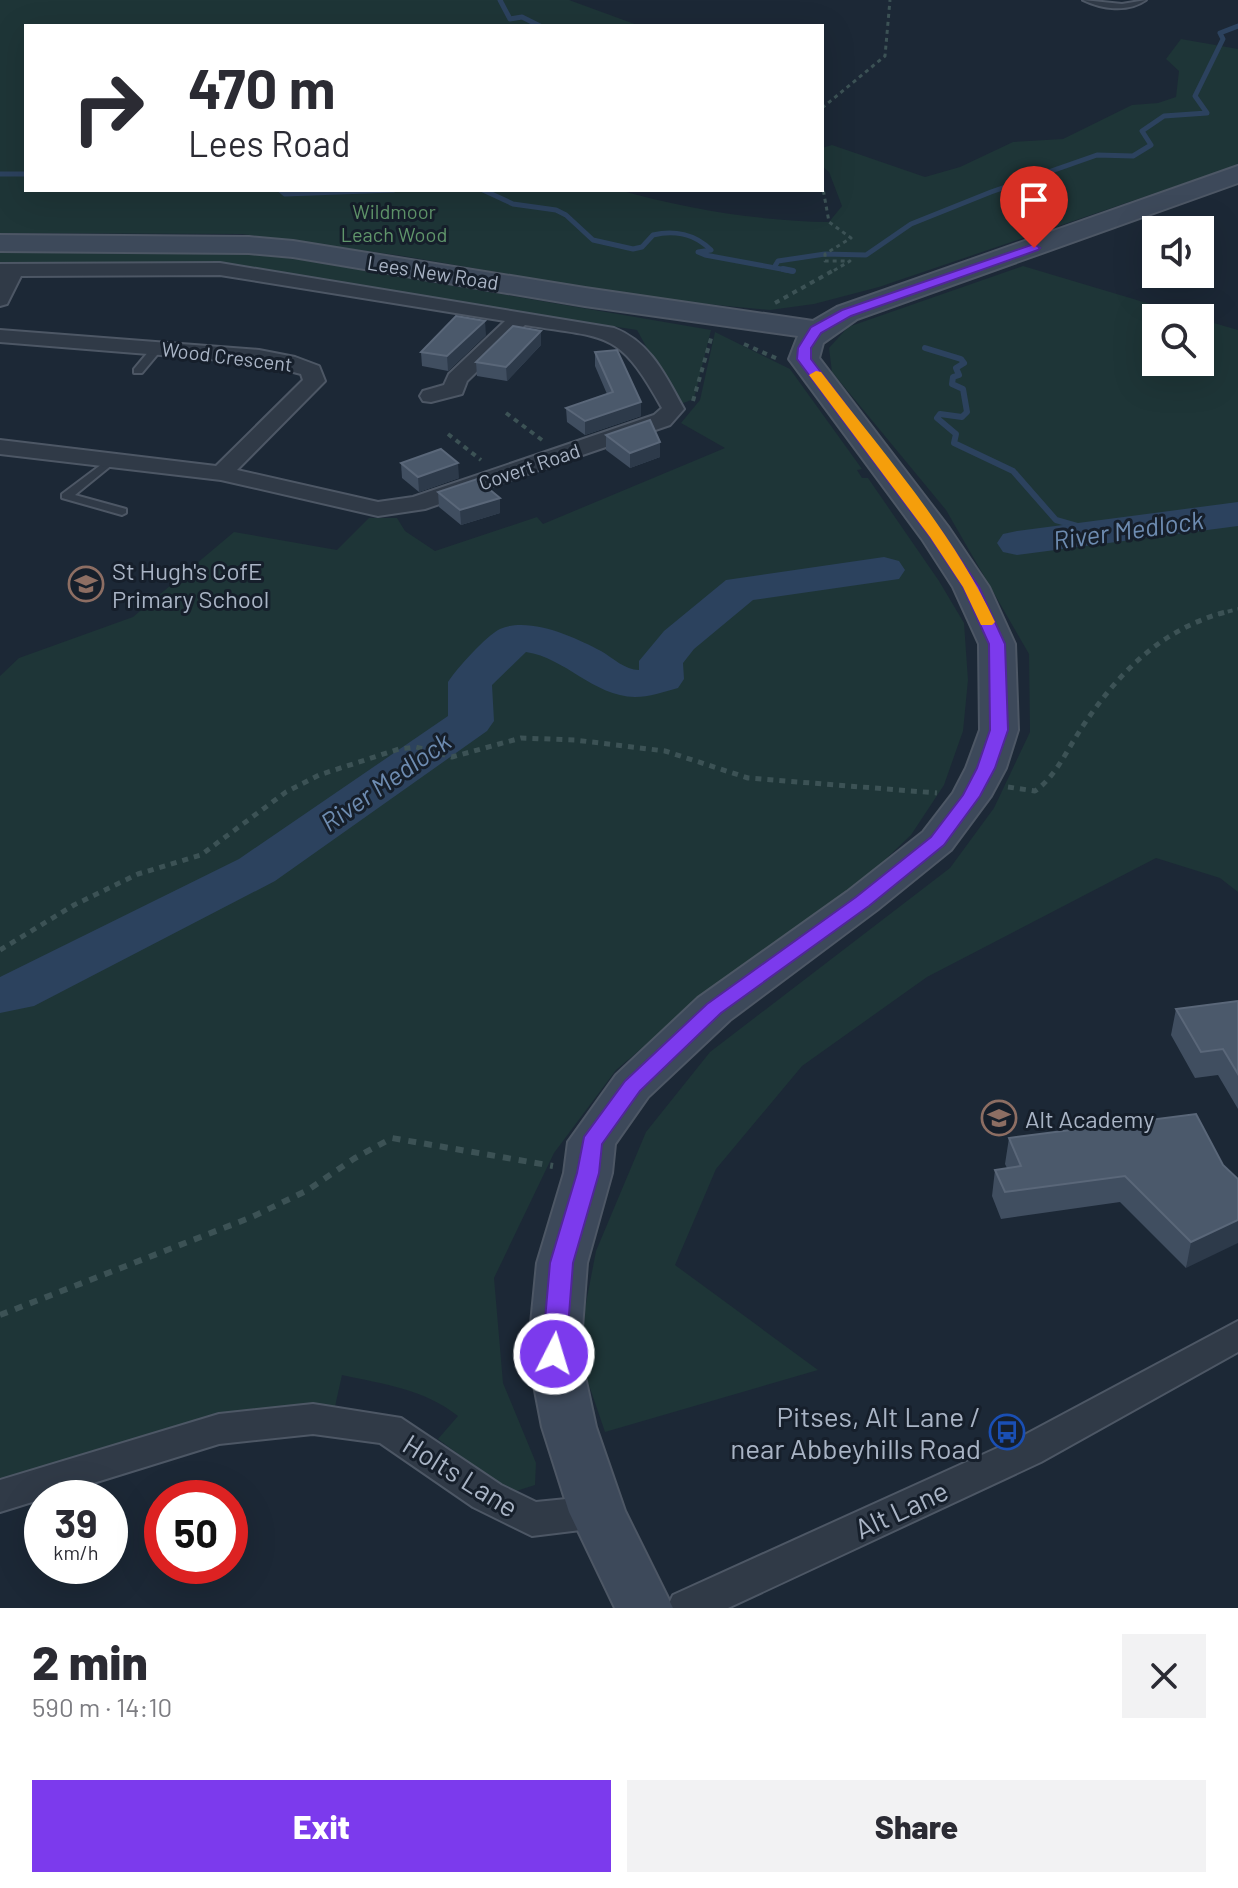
<!DOCTYPE html>
<meta charset="utf-8">
<style>
:root{--surface:#fff;--page:#f2f2f3;--text:#2b2b33;--muted:#7c7c81;--accent:#7c3aed}
body{margin:0;font-family:Barlow,sans-serif;background:var(--page);color:var(--text);height:100vh;display:flex;flex-direction:column;font-size:30px;white-space:nowrap}
*{box-sizing:border-box;margin:0}
p{font-size:26px;color:var(--muted)}
.icon{flex:none;width:44px;height:44px;fill:none;stroke:currentColor;stroke-width:2;stroke-linecap:round;stroke-linejoin:round}
.map{position:relative;height:1608px;overflow:hidden}
.drawer{display:flex;flex-direction:column;background:var(--surface);flex:1}
.drawer>*{flex:none}
.top-card{position:absolute;left:24px;top:24px;width:800px;height:168px;border-radius:0px;box-shadow:0 8px 32px #0002;background:#fff;color:var(--text);overflow:hidden}
.fabs{position:absolute;left:1142px;top:216px;display:grid;gap:16px}
.fabs a{display:grid;place-items:center;width:72px;height:72px;border-radius:0px;background:var(--surface);box-shadow:0 8px 32px #0002;font-size:40px}
.speed{position:absolute;left:24px;top:1480px;display:flex;gap:16px;font-size:40px;font-weight:700;text-align:center}
.speed>*{display:grid;place-content:center;width:104px;height:104px;border-radius:50%;background:var(--surface);box-shadow:0 8px 32px #0002;line-height:1}
.speed small{font-size:20px;font-weight:400}
.speed .limit{border:12px solid #d22;background:#fff;color:#111}
.pin{position:absolute;display:grid;place-items:center;width:68px;height:68px;color:#fff;margin:-82px -34px;border-radius:50% 50% 50% 0;rotate:-45deg;box-shadow:0 0 8px #0007}
.pin .icon{rotate:45deg}
.me{position:absolute;width:88px;margin:-44px;rotate:5deg;stroke-linejoin:round;filter:drop-shadow(0 0 6px #0008)}
.turn{display:flex;align-items:center;gap:28px;height:168px;padding:0 32px;font-size:36px}
.turn .icon{width:104px;height:104px;stroke-width:2.5}
.turn b{display:block;font-size:56px;line-height:68px}
.round{display:grid;place-items:center;flex:none;width:84px;height:84px;border-radius:0px;background:var(--page)}
.summary{display:flex;align-items:center;justify-content:space-between;height:136px;padding:0 32px}
h1{font-size:48px;font-weight:800;line-height:60px}
.button{display:flex;gap:16px;margin-top:auto;padding:16px 32px}
.button a{flex:1;height:92px;border-radius:0px;background:var(--accent);color:#fff;font-size:32px;font-weight:800;line-height:92px;text-align:center}
.button a+a{background:var(--page);color:var(--text)}
.map>svg:first-child{display:block}
.green{fill:#1e3537}
.lines{fill:none;stroke-linecap:round;stroke-linejoin:round}
.stream-far1{stroke:#2c425e;stroke-width:5}
.stream{stroke:#2c425e;stroke-width:6}
.river{fill:#2c425e;fill-rule:evenodd}
.lane-casing{stroke:#4d5765;stroke-width:4}
.street-casing{stroke:#4d5765;stroke-width:4}
.secondary-casing{stroke:#4d5765;stroke-width:4}
.path-far3{stroke:#3c5255;stroke-width:3;stroke-dasharray:4 4;stroke-linecap:butt}
.path-far2{stroke:#3c5255;stroke-width:4;stroke-dasharray:5 5;stroke-linecap:butt}
.path-far1{stroke:#3c5255;stroke-width:5;stroke-dasharray:6 6;stroke-linecap:butt}
.path{stroke:#3c5255;stroke-width:6;stroke-dasharray:8 8;stroke-linecap:butt}
.lane{fill:#303a47;fill-rule:evenodd}
.street{fill:#303a47;fill-rule:evenodd}
.secondary{fill:#3d495a;fill-rule:evenodd}
.wall{fill:#404e60}
.shaded-wall{fill:#2d3a4a}
.building{fill:#4b596b;stroke:#5a6779;stroke-width:2}
.route{fill:#7c3aed;stroke:#51269a;stroke-width:2}
.slow{fill:#f59e0b}
.labels{text-anchor:middle;dominant-baseline:central;stroke-width:6;stroke-linejoin:round;paint-order:stroke}
.far-park-label{font-size:20px;fill:#60966b;stroke:#161f2b}
.far-street-label{font-size:20px;fill:#a9b4c5;stroke:#161f2b}
.poi-label{font-size:24px;fill:#a9b4c5;stroke:#161f2b;text-anchor:start}
.water-label{font-size:26px;font-style:italic;fill:#6e8cb1;stroke:#161f2b}
.near-poi-label{font-size:28px;fill:#a9b4c5;stroke:#161f2b;text-anchor:end}
.near-street-label{font-size:28px;fill:#a9b4c5;stroke:#161f2b}
</style>
<div class="map">
<svg width="1238" height="1608" viewBox="0 0 1238 1608">
<rect width="100%" height="100%" fill="#1c2836"/>
<g class="green">
<path d="M 0,0 L 569,0 L 640,26 L 26,26 L 26,190 L 619,190 C 686,209 759,221 829,222 L 842,206 L 829,172 L 822,166 L 822,148 L 832,145 L 925,177 L 960,167 L 1013,142 L 1063,139 L 1132,105 L 1158,103 L 1176,97 L 1179,71 L 1166,59 L 1181,39 L 1238,49 L 1238,165 L 879,287 L 814,304 L 770,310 L 652,299 L 403,256 L 242,234 L 0,233 Z"/>
<polygon points="8,251 231,252 302,260 711,330 694,399 678,405 637,330 223,267 0,264 0,253"/>
<polygon points="1023,266 1197,318 1156,318 1156,362 1200,362 1200,319 1238,330 1238,892 1220,878 1156,858 927,977 802,1066 716,1169 675,1265 818,1370 605,1432 577,1350 596,1251 646,1132 710,1052 950,868 994,808 1030,732 1029,654 946,510 832,372 829,348 848,327"/>
<path d="M 715,332 L 790,369 L 862,469 L 857,470 L 862,478 L 868,478 L 939,581 L 964,623 L 968,680 L 963,731 L 944,785 L 911,835 L 852,891 L 699,1000 L 616,1070 L 554,1153 L 494,1278 L 503,1383 L 536,1463 L 535,1485 L 510,1493 L 438,1439 L 458,1416 C 424,1389 383,1384 342,1375 L 334,1411 L 0,1480 L 0,676 L 19,658 L 133,617 L 234,532 L 337,550 L 369,518 L 397,518 L 405,531 L 435,551 L 537,517 L 543,524 L 725,448 L 681,423 L 700,400 Z"/>
</g>
<g class="lines">
<g class="stream-far1">
<polyline points="500,0 510,19 522,17 540,26"/>
<polyline points="0,174 26,174"/>
<polyline points="280,190 285,194 393,190"/>
<path d="M 483,190 L 513,204 L 556,210 L 566,215 L 593,240 L 633,249 L 642,247 L 653,235 C 674,230 695,234 711,250 L 698,252 L 705,255 L 792,271"/>
<polyline points="775,266 778,261 825,254 866,255 911,224 991,192 1097,155 1133,156 1151,145 1142,131 1164,116 1207,113 1195,96 1223,39 1220,33 1238,26"/>
</g>
<g class="stream">
<polyline points="783,269 793,271"/>
<polyline points="925,348 961,359 964,363 956,368 959,375 953,377 952,384 963,389 967,412 962,417 940,414 937,418 956,434 954,443 1013,471 1056,520 1098,532"/>
</g>
<g class="river">
<polygon points="1238,502 1238,526 1017,555 1003,552 997,543 1003,534 1017,531"/>
<path d="M 884,557 L 899,561 L 905,570 L 899,579 L 753,600 L 694,649 L 683,663 L 684,679 L 678,688 C 664,692 649,697 635,697 C 593,696 566,658 526,652 L 492,685 L 494,721 L 487,731 L 275,881 L 34,1006 L 0,1013 L 0,977 L 239,859 L 448,716 L 448,682 C 457,668 486,636 500,629 C 529,616 575,637 601,651 C 613,658 625,670 639,670 L 639,661 L 664,631 L 726,580 Z"/>
</g>
<g class="lane-casing">
<g id="lane">
<path d="M 1083,0 L 1122,4 L 1146,0 C 1128,13 1101,9 1083,0 Z"/>
<polygon points="158,344 162,345 162,349 142,373 134,373 134,369 154,345"/>
<polygon points="114,455 118,456 118,460 75,495 126,509 126,513 122,515 62,498 62,494"/>
</g>
</g>
<g class="street-casing">
<g id="street">
<path d="M 220,263 L 614,328 C 651,342 666,377 684,409 L 670,425 L 425,509 L 378,516 L 221,480 L 0,454 L 0,440 L 216,466 L 303,380 L 301,374 L 259,363 L 0,342 L 0,330 L 259,350 L 295,357 L 319,366 L 325,381 L 237,470 L 378,502 L 413,497 L 654,415 L 662,408 C 618,329 609,339 525,325 L 467,381 L 462,394 L 431,402 L 423,401 L 420,396 L 423,391 L 444,385 L 449,374 L 505,321 L 220,275 L 21,276 L 7,304 L 0,306 L 0,264 Z"/>
<polygon points="1238,1321 1238,1352 1041,1462 728,1608 667,1608 673,1595 1015,1440"/>
<polygon points="313,1404 401,1418 501,1485 536,1502 597,1496 611,1500 617,1512 611,1524 597,1528 532,1536 473,1507 380,1443 313,1434 219,1444 0,1512 0,1480 219,1414"/>
</g>
</g>
<g class="secondary-casing">
<polygon id="secondary" points="1238,166 1238,183 857,319 823,343 819,358 949,528 989,587 1015,644 1018,730 1006,768 991,796 951,850 877,910 730,1020 648,1097 615,1144 612,1173 587,1263 580,1354 596,1427 625,1511 673,1608 615,1608 569,1512 542,1427 528,1354 537,1263 564,1173 568,1142 616,1075 698,998 847,892 923,832 953,793 966,768 980,730 979,644 953,587 922,539 789,359 798,336 585,306 293,257 249,253 0,251 0,235 249,237 293,241 585,288 813,321 837,307"/>
</g>
<g class="path-far3">
<polyline points="822,108 885,56 890,0"/>
<polyline points="822,183 829,222 851,238 825,254 825,261 850,261 833,271"/>
</g>
<g class="path-far2">
<polyline points="775,303 836,269"/>
<polyline points="744,344 778,359"/>
<polyline points="693,401 712,335"/>
<polyline points="506,413 542,440"/>
<polyline points="448,434 481,460"/>
<polyline points="1218,614 1238,609"/>
</g>
<g class="path-far1">
<path d="M 1008,787 L 1035,791 C 1055,777 1066,752 1079,732 C 1115,676 1160,629 1226,612"/>
<polyline points="0,950 74,905 138,874 201,855 286,792 319,775 399,749 416,747 452,757 521,738 575,740 665,751 748,778 937,793"/>
</g>
<polyline class="path" points="0,1315 252,1217 308,1190 355,1158 392,1138 553,1166"/>
<use href="#lane" class="lane"/>
<use href="#street" class="street"/>
<use href="#secondary" class="secondary"/>
</g>
<g class="wall">
<polygon points="486,335 448,371 422,366 421,352"/>
<polygon points="541,345 507,381 477,376 476,362"/>
<polygon points="595,352 641,416 585,435 567,422 566,408 607,394 595,366"/>
<polygon points="606,435 660,442 660,457 630,468 606,450"/>
<polygon points="401,463 459,478 419,492 402,478"/>
<polygon points="438,492 500,513 461,525 439,507"/>
<polygon points="1238,1001 1238,1109 1218,1075 1195,1078 1171,1035 1176,1009"/>
<polygon points="1009,1138 1223,1165 1186,1268 1120,1202 1001,1219 992,1196 995,1170 1007,1168 1005,1164"/>
</g>
<g class="shaded-wall">
<polygon points="485,321 486,335 448,371 447,356"/>
<polygon points="541,331 541,345 507,381 506,367"/>
<polygon points="641,402 641,416 585,435 585,421"/>
<polygon points="660,442 660,457 630,468 630,453"/>
<polygon points="458,463 459,478 419,492 418,477"/>
<polygon points="500,498 500,513 461,525 460,510"/>
<polygon points="1238,1220 1238,1243 1186,1268 1191,1242"/>
</g>
<g class="building">
<polygon points="456,316 485,321 447,356 421,352"/>
<polygon points="513,326 541,331 506,367 476,362"/>
<polygon points="617,350 641,402 585,421 566,408 613,392 595,352"/>
<polygon points="650,420 660,442 630,453 606,435"/>
<polygon points="441,449 458,463 418,477 401,463"/>
<polygon points="477,479 500,498 460,510 438,492"/>
<polygon points="1238,1001 1238,1074 1223,1049 1201,1052 1176,1009"/>
<polygon points="1196,1114 1223,1165 1238,1179 1238,1220 1191,1242 1125,1176 1005,1192 995,1170 1021,1166 1009,1138"/>
</g>
<polygon class="route" points="1034,244 1040,248 1038,250 851,316 821,333 811,348 811,359 942,532 979,587 1005,644 1008,730 995,768 980,796 944,845 869,906 721,1013 640,1091 602,1144 599,1173 573,1263 566,1354 563,1361 554,1364 546,1361 542,1354 550,1263 577,1173 584,1137 625,1081 707,1004 856,897 931,837 963,795 977,768 990,730 989,644 963,587 930,537 797,359 798,348 811,327 842,310"/>
<path class="slow" d="M 816,371 L 821,372 C 882,452 952,530 995,622 L 992,625 L 981,625 L 963,587 L 930,537 L 809,375 Z"/>
<defs>
<g id="school-ring" transform="scale(1.8)"><circle r="9.5" fill="#161f2b" stroke="#8d6e63" stroke-width="1.5"/><path d="M0-5L7-2L0 1L-7-2ZM-4 1L0 2.5L4 1V4Q0 6-4 4Z" fill="#8d6e63"/></g>
<g id="bus-ring" transform="scale(1.8)"><circle r="9.5" fill="#161f2b" stroke="#1a4fb4" stroke-width="1.5"/><path d="M-5-6H5V4H4V6H2V4H-2V6H-4V4H-5ZM-3.5-4V0h7V-4ZM-3.5 1.2v1.5H-2V1.2ZM2 1.2v1.5H3.5V1.2Z" fill="#1a4fb4"/></g>
</defs>
<g fill-rule="evenodd">
<use href="#school-ring" x="86" y="584"/>
<use href="#school-ring" x="999" y="1118"/>
<use href="#bus-ring" x="1007" y="1432"/>
</g>
<g class="labels">
<g class="far-park-label">
<text x="394" y="211">Wildmoor<tspan x="394" dy="23">Leach Wood</tspan></text>
</g>
<g class="far-street-label">
<text transform="translate(433 272) rotate(9)">Lees New Road</text>
<text transform="translate(227 356) rotate(7)">Wood Crescent</text>
<text transform="translate(529 466) rotate(-19)">Covert Road</text>
</g>
<g class="poi-label">
<text x="112" y="570">St Hugh's CofE<tspan x="112" dy="28">Primary School</tspan></text>
<text x="1025" y="1118">Alt Academy</text>
</g>
<g class="water-label">
<text transform="translate(1128 529) rotate(-8)">River Medlock</text>
<text transform="translate(385 781) rotate(-35)">River Medlock</text>
</g>
<g class="near-poi-label">
<text x="981" y="1416">Pitses, Alt Lane /<tspan x="981" dy="32">near Abbeyhills Road</tspan></text>
</g>
<g class="near-street-label">
<text transform="translate(461 1475) rotate(32)">Holts Lane</text>
<text transform="translate(901 1509) rotate(-25)">Alt Lane</text>
</g>
</g>
</svg>
<div class="fabs">
<a><svg class="icon" aria-label="sound" viewBox="0 0 24 24"><path d="M4 9h4l5-4v14l-5-4H4zM17 9q2 3 0 6"/></svg></a>
<a><svg class="icon" aria-label="search" viewBox="0 0 24 24"><circle cx="10" cy="10" r="6"/><path d="M15 15l6 6"/></svg></a>
</div>
<div class="speed"><div>39<small>km/h</small></div><div class="limit">50</div></div>
<div class="pin" style="left:1034px;top:248px;background:#d93025"><svg class="icon" aria-label="arrive" viewBox="0 0 24 24"><path d="M6 21V4h12l-3 4 3 4H6"/></svg></div>
<svg class="me" style="left:554px;top:1354px" viewBox="-20 -20 40 40"><circle r="17" fill="#7c3aed" stroke="#fff" stroke-width="3"/><path d="M0-11L8 9 0 5-8 9z" fill="#fff"/></svg>
<div class="top-card">
<div class="turn"><svg class="icon" aria-label="right" viewBox="0 0 24 24"><path d="M7 20v-9h11M14 6l5 5-5 5"/></svg><div><b>470 m</b>Lees Road</div></div>
</div>
</div>
<section class="drawer">
<div class="summary"><div><h1>2 min</h1><p>590 m · 14:10</p></div><a class="round"><svg class="icon" aria-label="close" viewBox="0 0 24 24"><path d="M6 6l12 12M18 6L6 18"/></svg></a></div>
<div class="button"><a>Exit</a><a>Share</a></div>
</section>
